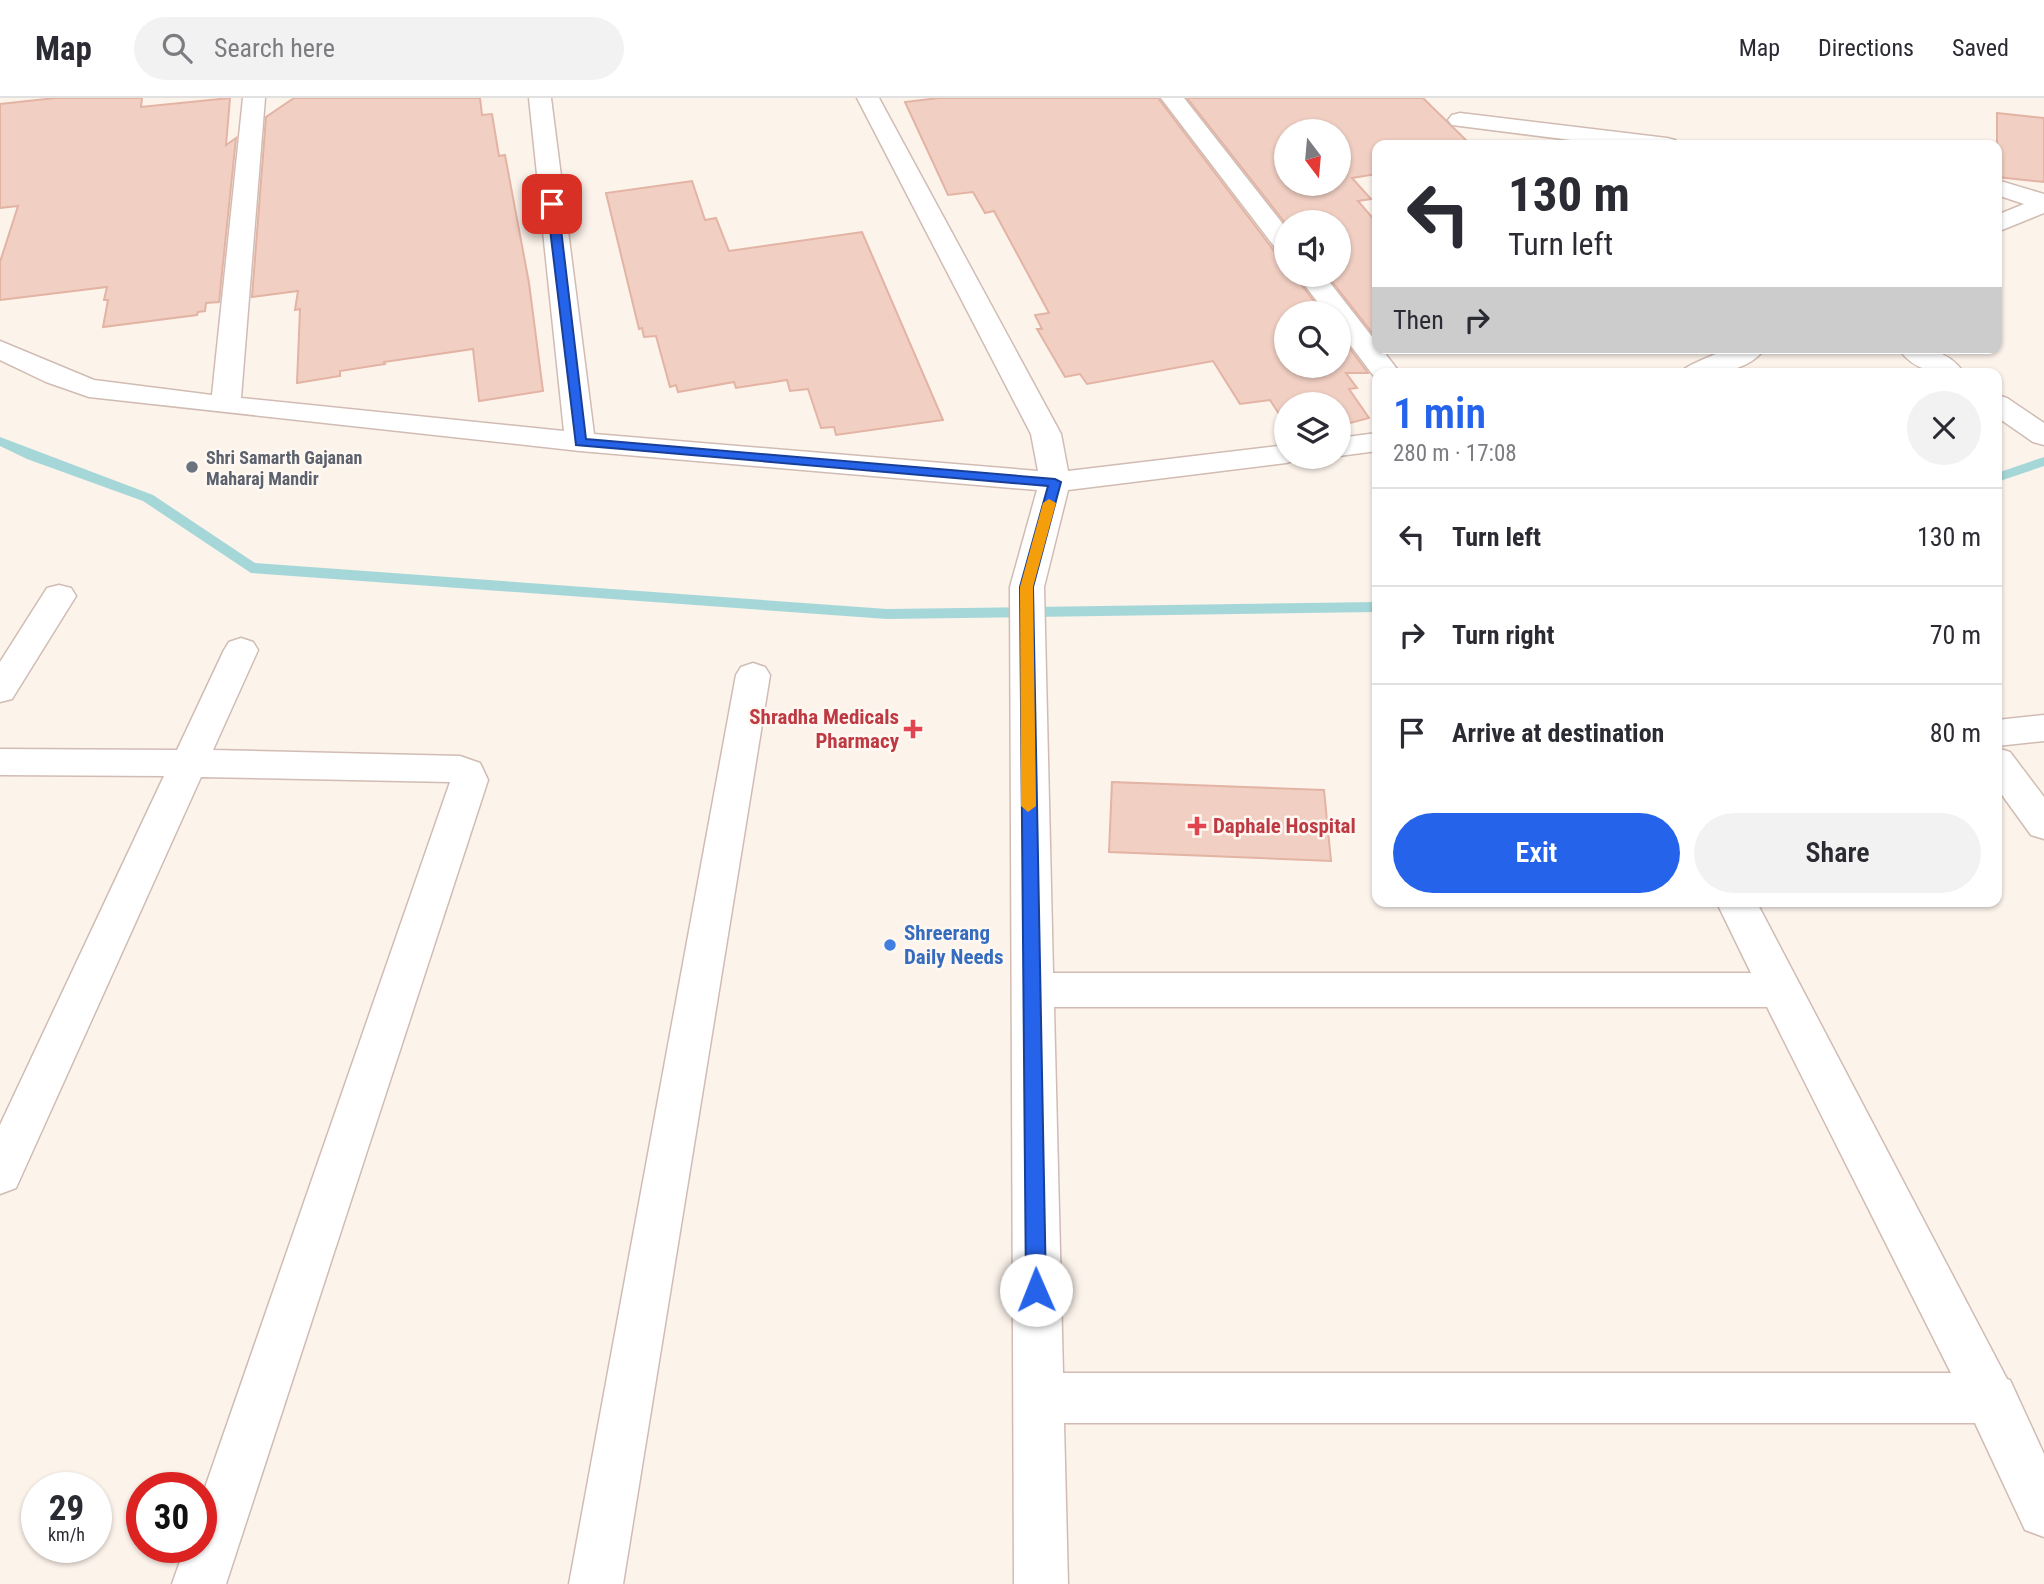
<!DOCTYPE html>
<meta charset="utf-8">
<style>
:root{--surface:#fff;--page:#f2f2f3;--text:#2b2b33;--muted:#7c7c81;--line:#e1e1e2;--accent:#2563eb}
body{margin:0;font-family:"Roboto Condensed",sans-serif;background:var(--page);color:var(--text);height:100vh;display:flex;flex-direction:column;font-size:26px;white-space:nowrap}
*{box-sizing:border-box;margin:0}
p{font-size:23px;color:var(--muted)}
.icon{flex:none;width:38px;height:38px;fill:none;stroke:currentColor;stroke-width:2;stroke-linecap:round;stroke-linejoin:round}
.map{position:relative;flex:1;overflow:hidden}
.side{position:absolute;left:1372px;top:270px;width:630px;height:539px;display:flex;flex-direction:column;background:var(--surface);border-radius:14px;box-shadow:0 2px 5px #0004}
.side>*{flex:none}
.guide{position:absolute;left:1372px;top:42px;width:630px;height:214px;border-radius:14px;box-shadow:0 2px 5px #0004;background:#fff;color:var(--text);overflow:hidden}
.needle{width:46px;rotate:164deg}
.fabs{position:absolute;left:1274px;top:21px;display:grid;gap:14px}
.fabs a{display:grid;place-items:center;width:77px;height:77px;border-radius:50%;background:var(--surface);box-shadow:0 2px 5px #0004;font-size:35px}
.speed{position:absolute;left:21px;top:1374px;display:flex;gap:14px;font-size:35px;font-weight:700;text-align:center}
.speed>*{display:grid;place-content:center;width:91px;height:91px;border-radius:50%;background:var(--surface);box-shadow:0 2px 5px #0004;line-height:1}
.speed small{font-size:18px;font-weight:400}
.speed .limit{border:10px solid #d22;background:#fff;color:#111}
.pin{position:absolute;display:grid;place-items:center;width:60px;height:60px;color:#fff;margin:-30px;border-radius:14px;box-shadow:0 4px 10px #0006}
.me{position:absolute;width:77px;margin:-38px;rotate:359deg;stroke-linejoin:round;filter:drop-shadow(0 0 5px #0008)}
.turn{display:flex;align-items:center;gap:24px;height:147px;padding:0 21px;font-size:32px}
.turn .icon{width:91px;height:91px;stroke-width:2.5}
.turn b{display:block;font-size:49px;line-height:60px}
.then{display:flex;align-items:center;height:66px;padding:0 21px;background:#0003;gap:14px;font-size:26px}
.round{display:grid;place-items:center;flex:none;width:74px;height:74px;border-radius:37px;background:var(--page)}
.headline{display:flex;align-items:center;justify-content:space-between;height:119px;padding:0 21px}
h1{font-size:42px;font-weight:600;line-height:52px;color:var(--accent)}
.action{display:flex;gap:14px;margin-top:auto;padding:14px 21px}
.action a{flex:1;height:80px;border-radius:42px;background:var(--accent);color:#fff;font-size:28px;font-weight:600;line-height:80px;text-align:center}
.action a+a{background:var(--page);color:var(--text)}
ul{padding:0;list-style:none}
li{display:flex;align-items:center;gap:21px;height:98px;padding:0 21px;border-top:2px solid var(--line)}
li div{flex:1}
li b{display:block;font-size:26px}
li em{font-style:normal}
header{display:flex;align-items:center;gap:42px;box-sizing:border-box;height:98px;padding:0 35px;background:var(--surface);border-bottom:2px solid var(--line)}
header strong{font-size:33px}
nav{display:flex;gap:38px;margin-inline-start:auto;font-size:24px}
.search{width:490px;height:63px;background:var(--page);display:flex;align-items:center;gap:18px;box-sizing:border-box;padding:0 24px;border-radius:38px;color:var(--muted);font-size:26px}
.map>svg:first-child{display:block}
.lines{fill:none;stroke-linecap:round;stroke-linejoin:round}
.stream{fill:#a6d7d8;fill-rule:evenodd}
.building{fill:#f1cfc3;stroke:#e3b3a4;stroke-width:2;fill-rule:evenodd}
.minor-casing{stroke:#d1bcb3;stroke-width:3}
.minor{fill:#fff;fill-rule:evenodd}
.route{fill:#2563eb;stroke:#184099;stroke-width:2}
.slow{fill:#f59e0b}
.worship-dot{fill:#6b7280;stroke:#fff8f2;stroke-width:2.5}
.health-dot{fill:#e0444e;stroke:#fff8f2;stroke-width:2.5}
.shop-dot{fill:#3f7fe0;stroke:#fff8f2;stroke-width:2.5}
.labels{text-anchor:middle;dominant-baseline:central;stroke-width:5;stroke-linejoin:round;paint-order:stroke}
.far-worship-label{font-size:18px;font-weight:bold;fill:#5b616d;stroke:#fff8f2;text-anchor:start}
.health-label{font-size:21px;font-weight:bold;fill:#be3a42;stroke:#fff8f2;text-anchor:end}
.shop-label{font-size:21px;font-weight:bold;fill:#366cbe;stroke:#fff8f2;text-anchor:start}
</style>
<header>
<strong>Map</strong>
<div class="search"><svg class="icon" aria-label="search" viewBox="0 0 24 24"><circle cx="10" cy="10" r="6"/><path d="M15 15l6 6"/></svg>Search here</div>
<nav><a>Map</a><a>Directions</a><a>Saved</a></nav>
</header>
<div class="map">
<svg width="2044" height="1486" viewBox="0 0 2044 1486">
<rect width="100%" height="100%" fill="#fcf3eb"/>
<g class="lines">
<g class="stream">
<polygon points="0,339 153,397 255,465 887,511 1377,504 1377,514 887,521 251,475 143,403 27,361 0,348"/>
<polygon points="2044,359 2044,368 1997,384 1997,375"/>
</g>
</g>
<g class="building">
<polygon points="55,0 142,0 141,9 230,0 226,47 236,40 219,204 206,205 205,213 198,214 197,217 103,229 108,202 104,202 107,189 0,202 0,164 18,108 0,110 0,6"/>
<polygon points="294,0 480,0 482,17 492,16 499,58 505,57 529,185 543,293 479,303 473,251 384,264 385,266 340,273 340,278 297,285 300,211 295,212 298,193 252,199 266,19"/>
<polygon points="939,0 1158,0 1275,154 1286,157 1286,177 1294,177 1323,215 1286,215 1286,268 1339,268 1339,236 1368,275 1346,275 1357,290 1349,291 1369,320 1339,328 1339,306 1286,306 1286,327 1270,302 1240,306 1213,263 1087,286 1080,276 1065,279 1037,231 1042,231 1035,217 1049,215 994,113 985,115 973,94 948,97 905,4"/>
<path d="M 1187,0 L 1423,0 L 1471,47 L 1377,47 L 1377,76 L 1352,80 L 1371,101 L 1358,103 L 1377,125 L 1377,241 L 1327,177 L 1339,177 L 1339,124 L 1286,126 ZM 1286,33 L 1339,33 L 1339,86 L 1286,86 Z"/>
<polygon points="1997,15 2044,20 2044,84 1997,79"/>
<polygon points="692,83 705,122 716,120 729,153 862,134 943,322 836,337 834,329 821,330 808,291 790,293 787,282 736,290 734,284 678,294 676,287 670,289 656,238 644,239 642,230 639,231 606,95"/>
<polygon points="1112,684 1324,692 1331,763 1109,754"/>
</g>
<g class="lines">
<g class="minor-casing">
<g id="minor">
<path d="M 243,0 L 265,0 L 241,300 L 564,333 L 529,0 L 551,0 L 594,336 L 1038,373 L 1031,336 L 857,0 L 879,0 L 1061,336 L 1068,373 L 1286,347 L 1286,359 L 1299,359 L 1297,362 L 1286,365 L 1068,392 L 1044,489 L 1053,875 L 1751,875 L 1716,803 L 1756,803 L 2007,1281 L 2010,1282 L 2044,1356 L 2044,1439 L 2025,1432 L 1975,1325 L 1064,1325 L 1068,1486 L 1014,1486 L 1010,489 L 1037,392 L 580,353 L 89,299 L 46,284 L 0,262 L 0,243 L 94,282 L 212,297 ZM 1054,909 L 1767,909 L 1951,1275 L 1063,1275 Z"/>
<polygon points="1161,0 1184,0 1286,130 1286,155 1277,152"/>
<polygon points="1460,15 1667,40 1675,42 1679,47 1610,47 1452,27 1448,22 1452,17"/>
<polygon points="1997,82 2044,96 2044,115 1997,134 1997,117 2024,106 1997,97"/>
<polygon points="1297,177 1324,177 1377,245 1377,250 1381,250 1400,275 1377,275 1376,281 1339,232 1339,215 1326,215"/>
<path d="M 1729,250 L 1765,250 C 1747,277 1708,275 1680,275 C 1685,267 1718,256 1729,250 Z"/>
<path d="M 1898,250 C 1924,250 1948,251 1964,275 C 1938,275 1915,275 1898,250 Z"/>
<polygon points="1997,297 2007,300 2044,325 2044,347 2033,344 1997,319"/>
<polygon points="1377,335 1377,353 1339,358 1339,340"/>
<polygon points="59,487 71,490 76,498 12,601 0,604 0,564 47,490"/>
<polygon points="241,540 253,544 258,552 213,652 460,658 480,665 488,682 226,1486 172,1486 185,1449 201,1449 201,1401 450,684 201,679 16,1090 0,1096 0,1027 164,678 0,677 0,651 177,652 224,552 229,544"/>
<polygon points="753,565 765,569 770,577 623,1486 569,1486 736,577 741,569"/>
<polygon points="2044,617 2044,643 1997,648 1997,622"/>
<polygon points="1997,650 2010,654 2044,699 2044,741 2031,737 1997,690"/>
</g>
</g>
<use href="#minor" class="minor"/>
</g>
<polygon class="route" points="552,103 558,106 586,341 1055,381 1061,384 1033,489 1046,1192 1043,1198 1036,1201 1029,1198 1026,1192 1020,489 1048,388 576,347 547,106"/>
<polygon class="slow" points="1049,401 1056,405 1033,489 1036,708 1028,714 1021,708 1020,489 1043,405"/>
<circle class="worship-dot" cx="192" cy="369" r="7"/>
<g class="health-dot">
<path d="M909.5 620.5h7v7h7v7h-7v7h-7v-7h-7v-7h7z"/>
<path d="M1193.5 717.5h7v7h7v7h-7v7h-7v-7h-7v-7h7z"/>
</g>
<circle class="shop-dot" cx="890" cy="847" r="7"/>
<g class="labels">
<g class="far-worship-label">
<text x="206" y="359">Shri Samarth Gajanan<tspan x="206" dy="21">Maharaj Mandir</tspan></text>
</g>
<g class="health-label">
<text x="899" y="619">Shradha Medicals<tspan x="899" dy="24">Pharmacy</tspan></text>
<text x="1213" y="728" text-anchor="start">Daphale Hospital</text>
</g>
<g class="shop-label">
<text x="904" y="835">Shreerang<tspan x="904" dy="24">Daily Needs</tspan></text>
</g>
</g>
</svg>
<div class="fabs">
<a><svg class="needle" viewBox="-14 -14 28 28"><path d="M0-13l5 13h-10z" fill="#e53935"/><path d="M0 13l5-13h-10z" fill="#7c7c81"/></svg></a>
<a><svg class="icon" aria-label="sound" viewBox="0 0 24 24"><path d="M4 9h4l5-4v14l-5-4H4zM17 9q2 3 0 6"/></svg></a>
<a><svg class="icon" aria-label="search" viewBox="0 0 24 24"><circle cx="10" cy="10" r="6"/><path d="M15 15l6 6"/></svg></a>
<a><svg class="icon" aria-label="layers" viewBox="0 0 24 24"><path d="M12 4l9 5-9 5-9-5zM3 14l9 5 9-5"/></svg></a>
</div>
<div class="speed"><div>29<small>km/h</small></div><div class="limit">30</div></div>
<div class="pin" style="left:552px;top:106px;background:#d93025"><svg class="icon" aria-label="arrive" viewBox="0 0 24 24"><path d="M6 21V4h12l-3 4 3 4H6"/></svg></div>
<svg class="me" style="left:1036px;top:1192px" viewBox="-20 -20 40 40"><circle r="19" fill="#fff"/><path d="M0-13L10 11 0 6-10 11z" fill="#2563eb"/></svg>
<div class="guide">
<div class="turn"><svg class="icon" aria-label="left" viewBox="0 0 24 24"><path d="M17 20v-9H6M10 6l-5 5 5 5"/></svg><div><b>130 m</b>Turn left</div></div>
<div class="then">Then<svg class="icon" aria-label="right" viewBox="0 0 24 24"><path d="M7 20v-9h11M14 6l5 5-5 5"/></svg></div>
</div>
<section class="side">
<div class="headline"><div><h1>1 min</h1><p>280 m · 17:08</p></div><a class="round"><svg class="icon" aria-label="close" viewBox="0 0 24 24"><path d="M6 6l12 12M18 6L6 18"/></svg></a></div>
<ul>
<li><svg class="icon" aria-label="left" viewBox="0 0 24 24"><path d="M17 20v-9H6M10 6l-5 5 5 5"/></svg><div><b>Turn left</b></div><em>130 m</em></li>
<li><svg class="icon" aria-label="right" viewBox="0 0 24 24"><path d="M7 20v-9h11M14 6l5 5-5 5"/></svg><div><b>Turn right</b></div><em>70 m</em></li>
<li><svg class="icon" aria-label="arrive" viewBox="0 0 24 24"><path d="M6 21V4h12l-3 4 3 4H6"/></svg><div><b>Arrive at destination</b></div><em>80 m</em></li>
</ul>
<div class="action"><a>Exit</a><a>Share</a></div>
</section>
</div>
